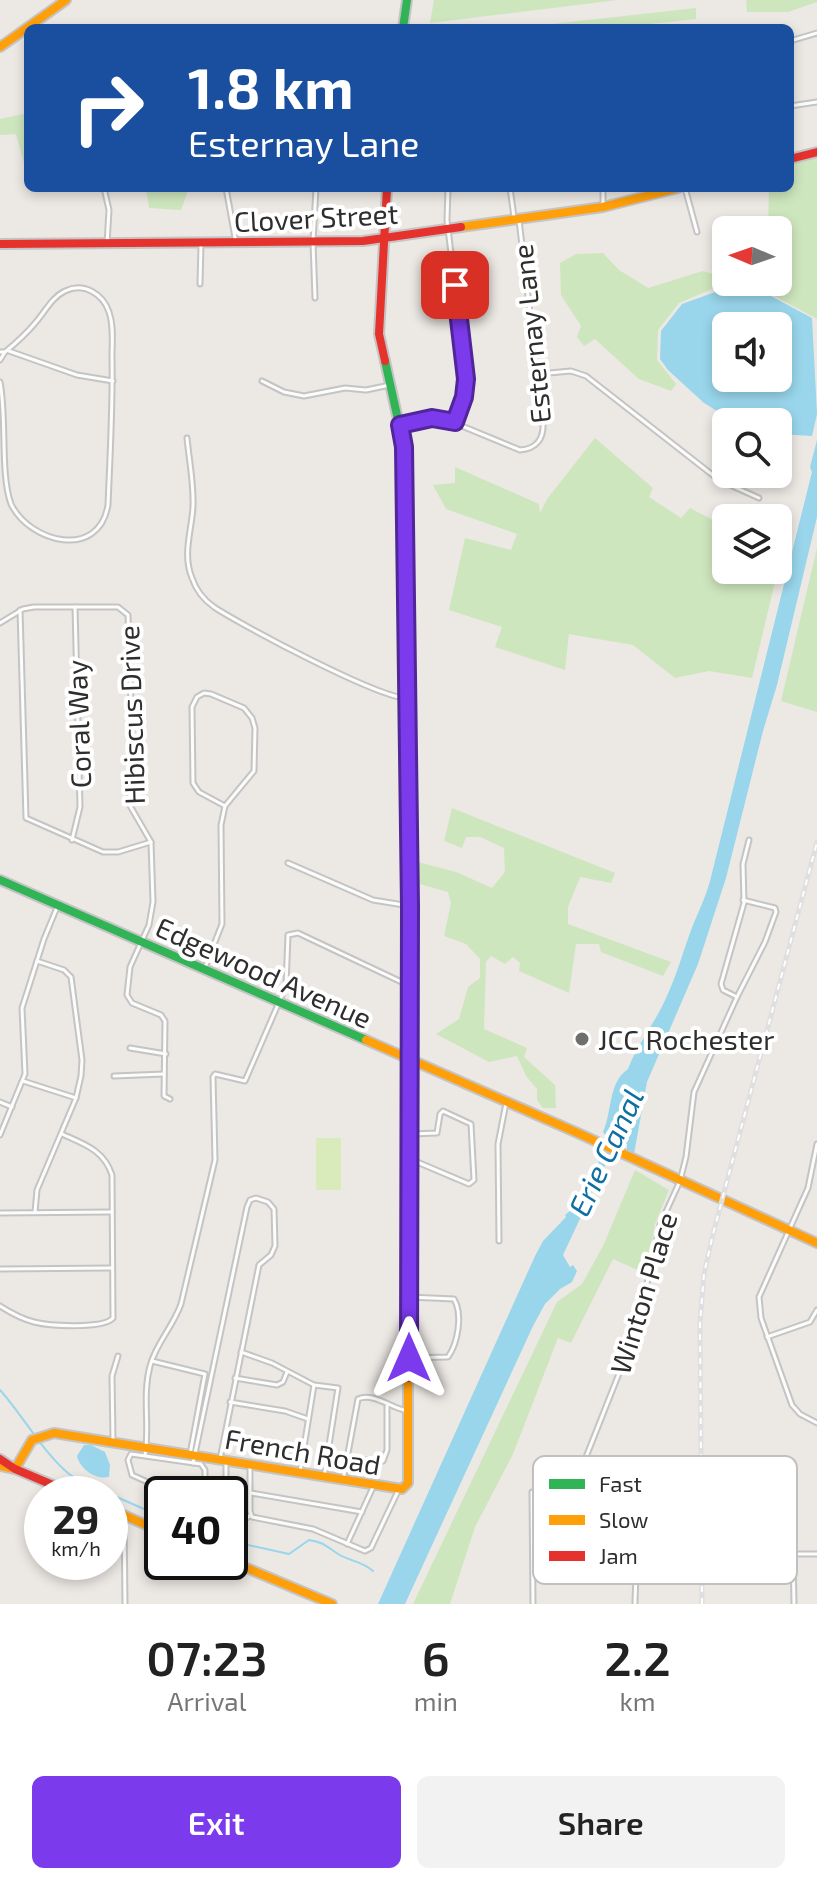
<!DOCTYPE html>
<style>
:root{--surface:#fff;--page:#f2f2f2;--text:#222;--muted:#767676;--accent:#7c3aed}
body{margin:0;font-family:"Exo 2",sans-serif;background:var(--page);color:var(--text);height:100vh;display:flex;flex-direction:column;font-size:30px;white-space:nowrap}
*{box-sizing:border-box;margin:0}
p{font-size:26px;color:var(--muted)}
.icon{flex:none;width:44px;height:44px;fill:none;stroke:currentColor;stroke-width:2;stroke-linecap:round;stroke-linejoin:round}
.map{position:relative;height:1604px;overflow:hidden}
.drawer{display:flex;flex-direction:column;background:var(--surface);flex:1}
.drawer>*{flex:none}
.guide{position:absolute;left:24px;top:24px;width:770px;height:168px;border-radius:12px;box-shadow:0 4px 12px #0003;background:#1a4fa0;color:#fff;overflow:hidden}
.needle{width:52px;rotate:272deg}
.fabs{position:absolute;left:712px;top:216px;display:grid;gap:16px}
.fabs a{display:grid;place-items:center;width:80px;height:80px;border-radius:12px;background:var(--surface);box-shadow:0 4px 12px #0003;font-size:40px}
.speed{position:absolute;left:24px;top:1476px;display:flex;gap:16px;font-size:40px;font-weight:700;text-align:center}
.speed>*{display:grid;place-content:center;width:104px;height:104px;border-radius:50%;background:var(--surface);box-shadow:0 4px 12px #0003;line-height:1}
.speed small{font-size:20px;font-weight:400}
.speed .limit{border:4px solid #111;border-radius:12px;background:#fff;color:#111}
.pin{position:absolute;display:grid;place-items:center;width:68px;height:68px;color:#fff;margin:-34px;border-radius:16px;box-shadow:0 4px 12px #0006}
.me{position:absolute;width:88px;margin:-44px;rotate:0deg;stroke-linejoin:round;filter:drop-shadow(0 0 6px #0008)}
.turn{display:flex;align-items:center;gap:28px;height:168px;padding:0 32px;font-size:36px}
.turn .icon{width:104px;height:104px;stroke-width:2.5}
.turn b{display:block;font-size:56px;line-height:68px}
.eta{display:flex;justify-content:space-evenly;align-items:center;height:136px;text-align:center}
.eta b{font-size:48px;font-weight:600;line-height:56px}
.action{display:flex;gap:16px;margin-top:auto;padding:16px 32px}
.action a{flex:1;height:92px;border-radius:12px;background:var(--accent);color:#fff;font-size:32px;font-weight:600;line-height:92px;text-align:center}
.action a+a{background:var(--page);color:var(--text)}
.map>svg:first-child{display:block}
.green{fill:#cee6be}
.pitch{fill:#d9eabb}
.water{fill:#99d6ec;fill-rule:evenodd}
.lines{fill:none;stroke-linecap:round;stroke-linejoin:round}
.stream{stroke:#99d6ec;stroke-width:2}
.street-casing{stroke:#c5c4c5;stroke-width:7}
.fast-casing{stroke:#c5c4c5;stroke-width:12}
.slow-casing{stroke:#c5c4c5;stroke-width:12}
.jam-casing{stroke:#c5c4c5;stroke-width:12}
.street{stroke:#fcfcfb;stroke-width:3}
.fast{stroke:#30b455;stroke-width:8}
.slow{stroke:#ff9f0a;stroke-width:8}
.jam{stroke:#e5322d;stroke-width:8}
.rail-casing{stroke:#dfdfe1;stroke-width:5}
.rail{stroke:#fff;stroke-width:2;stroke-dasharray:6;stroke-linecap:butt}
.route-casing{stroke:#51269a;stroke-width:20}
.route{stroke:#7c3aed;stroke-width:14}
.poi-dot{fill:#706f6e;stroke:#fff;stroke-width:3}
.labels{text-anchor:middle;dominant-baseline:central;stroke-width:8;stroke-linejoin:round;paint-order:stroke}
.street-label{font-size:28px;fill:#2e2e2e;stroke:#fff}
.poi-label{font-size:28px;fill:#2e2e2e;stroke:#fff;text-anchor:start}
.water-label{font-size:30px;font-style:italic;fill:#0d6fa3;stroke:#fff}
.key{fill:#fff;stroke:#c0c0c0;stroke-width:2}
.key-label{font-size:22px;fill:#2e2e2e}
</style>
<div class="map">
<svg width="817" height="1604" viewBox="0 0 817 1604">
<rect width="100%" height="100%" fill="#ece8e4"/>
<g class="green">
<polygon points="434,0 618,0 430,23"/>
<polygon points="746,0 817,0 817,2 788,12 747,12"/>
<polygon points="696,8 696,19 649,24 638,28 516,28"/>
<polygon points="28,113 28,167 25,167 16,134 0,135 0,119"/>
<polygon points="817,155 817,319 758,287 760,282 778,282 778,230 768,230 769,188 790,188 790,162"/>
<polygon points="146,188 189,188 181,210 149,208"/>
<polygon points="603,253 619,270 648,288 703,271 726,278 726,282 751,282 752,286 712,289 679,303 658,330 657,360 676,384 671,391 639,379 595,339 584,346 577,337 581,326 561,295 560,263 576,254"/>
<polygon points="595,438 653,488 649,497 681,518 690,508 726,527 726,570 778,570 778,555 781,557 752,678 709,671 675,678 633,645 569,634 565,670 495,647 502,627 449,610 465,538 511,550 517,534 446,509 433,485 455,483 455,467 539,504 540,513 547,499"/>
<polygon points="817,548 817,712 781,701"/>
<polygon points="452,808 615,873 611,883 580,877 568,907 568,924 671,962 663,976 601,952 599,944 576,944 569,993 519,971 520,963 513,957 505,964 491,956 486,962 484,1029 527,1048 524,1057 555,1085 556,1108 543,1108 537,1100 537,1089 526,1076 517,1056 489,1062 436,1034 459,1019 468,987 480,978 480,959 466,944 444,936 451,903 448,892 416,883 418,862 456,872 492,888 505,872 504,848 480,837 466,837 462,848 444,841"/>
<polygon points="635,1170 669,1190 655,1224 646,1274 613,1259 571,1343 558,1338 513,1454 475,1527 450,1604 413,1604 557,1302 582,1284 603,1246"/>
</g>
<rect class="pitch" x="316" y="1138" width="25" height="52"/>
<g class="water">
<path d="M 758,289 L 812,318 L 817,414 L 812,436 L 778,434 L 778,422 L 735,422 L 704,403 L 668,370 L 660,359 L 661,331 L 682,304 L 718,291 ZM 726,326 L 778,326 L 778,378 L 726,378 Z"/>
<path d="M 817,440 L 817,517 L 777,685 L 763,731 L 726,878 L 698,964 L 647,1082 L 634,1154 L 627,1150 L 627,1144 L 620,1140 L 630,1112 L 563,1255 L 570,1267 L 573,1265 L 577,1271 L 572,1282 L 560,1289 L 545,1304 L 533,1326 L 405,1604 L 378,1604 L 535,1256 L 543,1241 L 566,1217 L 565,1215 L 575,1207 L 576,1210 L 579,1204 L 609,1140 L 603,1132 C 612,1113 608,1082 628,1069 C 638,1043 655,1023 666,998 C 676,977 682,955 690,933 C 696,916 705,900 710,881 L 812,472 L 810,467 Z"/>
<path d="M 84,1445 L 91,1445 L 105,1452 L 110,1465 L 109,1477 C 95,1480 80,1469 77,1456 Z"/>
</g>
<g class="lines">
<g class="stream">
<path d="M 0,1390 C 24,1417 41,1450 69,1474 C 80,1482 97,1488 109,1494"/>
<polyline points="110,1494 162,1517"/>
<path d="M 230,1541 L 289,1554 L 309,1540 C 323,1542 326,1546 338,1554 C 349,1561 362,1561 373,1571"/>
</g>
<g class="street-casing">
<g id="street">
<polyline points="790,41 817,33"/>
<polyline points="790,106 817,102"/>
<polyline points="104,188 109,210 107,244"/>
<polyline points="226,188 236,243"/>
<polyline points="448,188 447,220 466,379 464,397 455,421"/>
<polyline points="510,188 514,217"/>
<polyline points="685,188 697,232"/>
<polyline points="603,207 603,188"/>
<polyline points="200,284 201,244"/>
<polyline points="315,298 313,242 316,188"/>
<polyline points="9,351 77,375 113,381"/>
<path d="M 0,352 L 5,352 C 16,343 27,333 36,322 C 45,312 52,297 65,291 C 84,282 103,294 109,312 C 114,326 112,342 112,356 C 113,405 110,455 108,505 C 99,560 30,543 11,504 C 0,474 7,417 0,382"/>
<polyline points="0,360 5,352"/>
<polyline points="538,374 571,371 586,376 719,480 759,498"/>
<polyline points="262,381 284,392 304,396 345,388 366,390 390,385"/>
<path d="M 400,424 L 427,419 L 445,419 L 520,450 C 536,449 544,439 543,423 L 519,220"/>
<path d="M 187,438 C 189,460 194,484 193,506 C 192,530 182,554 192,578 C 196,590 204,600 214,607 C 241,625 380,699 407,698"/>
<polyline points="20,610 26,818 103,852 118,852 151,842"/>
<polyline points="0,623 23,609 34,607 118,607 128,615 133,763 129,804 151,842 153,902 149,925 130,967 127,995 132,1003 161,1015 165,1021 164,1096 170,1099"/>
<polygon points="204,693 211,694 244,708 252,718 255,728 254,771 225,806 199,792 193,783 192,707 197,697"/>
<polyline points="72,840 80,807 75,607"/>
<polyline points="288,863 373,900 410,906"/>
<polyline points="204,970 222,924 221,825 225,806"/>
<polyline points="737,997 723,990 721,984 744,903 743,864 749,840"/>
<polyline points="130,1048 166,1054"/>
<polyline points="114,1076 164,1074"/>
<polyline points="23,1081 76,1098"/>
<polyline points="0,1102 12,1107"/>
<polyline points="0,1135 25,1074 22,1008 44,939 58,905"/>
<polyline points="817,1144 808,1188 759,1297 761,1318 792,1405 800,1414 817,1423"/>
<polyline points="410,1159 469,1184 474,1180 471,1124 443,1111 440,1114 437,1133 411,1134"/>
<polyline points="35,1212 37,1190 76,1098 81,1076 82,1060 71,977 64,970 37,961"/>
<polyline points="0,1213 112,1212"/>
<polyline points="499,1241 498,1144 506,1103"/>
<polyline points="0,1269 112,1268"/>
<path d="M 0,1306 C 11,1313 22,1319 34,1322 C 49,1326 104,1329 113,1318 L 112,1175 C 104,1150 84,1144 62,1134"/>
<polyline points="767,1337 810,1322 817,1310"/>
<polyline points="241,1352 272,1363 314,1385 338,1388 324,1477"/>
<path d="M 409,1358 L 448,1357 C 458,1343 463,1314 454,1299 L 409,1297"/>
<polyline points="152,1361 205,1374 190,1454"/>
<polyline points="235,1378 277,1385 283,1382 287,1372"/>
<polyline points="230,1402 285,1411 308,1419"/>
<polyline points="113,1441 112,1376 118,1356"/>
<path d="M 145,1455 C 150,1425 142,1396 150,1366 C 156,1343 173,1327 181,1304 L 215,1160 L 213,1077 L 215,1074 L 245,1081 L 286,986 L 288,935 L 298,933 L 410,986"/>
<polyline points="348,1457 378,1462 383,1461 387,1450 387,1406"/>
<polyline points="193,1463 247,1207 250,1200 256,1198 268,1202 274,1209 275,1246 271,1255 259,1265 220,1459"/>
<polyline points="250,1465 250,1511 252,1517 313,1529 365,1551 371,1548 399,1489"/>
<polyline points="300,1472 314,1385"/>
<polyline points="578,1477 592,1501"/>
<path d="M 343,1480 L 358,1399 C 374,1392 392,1409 408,1411"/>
<polyline points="553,1490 578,1477"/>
<polyline points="251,1493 362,1512"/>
<polyline points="174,1494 132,1475 128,1460 131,1454 201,1464 205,1470 205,1494"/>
<polyline points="226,1494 226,1460"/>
<polyline points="571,1495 637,1328 660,1225 680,1181 686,1157 694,1092 737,997 765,942 776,912 775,908 743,900"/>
<polyline points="792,1501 794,1604"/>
<polyline points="124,1515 125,1604"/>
<polyline points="230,1521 241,1522 251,1515"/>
<polyline points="347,1544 374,1485"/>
<polyline points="793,1554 817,1554"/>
<path d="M 533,1604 L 532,1492 C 556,1492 617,1499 630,1523 C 640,1540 635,1584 635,1604"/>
</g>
</g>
<g class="fast-casing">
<g id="fast">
<polyline points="403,28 407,0"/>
<polyline points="385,361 404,447 408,758"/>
<polyline points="0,880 366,1040"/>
</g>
</g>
<g class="slow-casing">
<g id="slow">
<polyline points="0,47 66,0"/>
<polyline points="461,227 603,207 678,188"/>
<polyline points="366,1040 580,1134 817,1243"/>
<polyline points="0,1466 15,1469"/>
<polyline points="15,1469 32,1440 54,1433 402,1489 408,1483 408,1378"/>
<polyline points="110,1509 162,1532"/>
<polyline points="230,1561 332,1604"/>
</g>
</g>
<g class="jam-casing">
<g id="jam">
<polyline points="790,159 817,152"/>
<polyline points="0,244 363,241 461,227"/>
<polyline points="385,361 379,334 387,188"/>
<polyline points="408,758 408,1378"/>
<polyline points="0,1459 15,1469 74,1494"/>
</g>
</g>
<use href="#street" class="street"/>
<use href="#fast" class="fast"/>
<use href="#slow" class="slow"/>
<use href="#jam" class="jam"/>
<g class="rail-casing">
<polyline id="rail" points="702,1604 700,1323 704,1274 713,1234 817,842"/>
</g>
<use href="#rail" class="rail"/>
</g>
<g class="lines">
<g class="route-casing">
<polyline id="route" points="409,1358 410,906 404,447 400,425 432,418 455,422 464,397 466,379 455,285"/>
</g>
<use href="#route" class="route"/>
</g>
<circle class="poi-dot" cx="582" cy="1039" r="8"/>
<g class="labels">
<g class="street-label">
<text transform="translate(316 217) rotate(-3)">Clover Street</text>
<text transform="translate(531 334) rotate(-96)">Esternay Lane</text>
<text transform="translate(131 715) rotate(-92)">Hibiscus Drive</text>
<text transform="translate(78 724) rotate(-92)">Coral Way</text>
<text transform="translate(264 972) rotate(24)">Edgewood Avenue</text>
<text transform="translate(643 1293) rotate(-73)">Winton Place</text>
<text transform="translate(303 1451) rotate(10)">French Road</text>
</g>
<g class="poi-label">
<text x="598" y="1039">JCC Rochester</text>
</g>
<g class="water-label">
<text transform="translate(605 1152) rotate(-65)">Erie Canal</text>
</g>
</g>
<rect x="533" y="1456" width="264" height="128" rx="12" class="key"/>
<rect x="549" y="1479" width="36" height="10" fill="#30b455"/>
<rect x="549" y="1515" width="36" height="10" fill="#ff9f0a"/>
<rect x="549" y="1551" width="36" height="10" fill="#e5322d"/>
<g class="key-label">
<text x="599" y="1492">Fast</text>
<text x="599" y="1528">Slow</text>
<text x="599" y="1564">Jam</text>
</g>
</svg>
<div class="fabs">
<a><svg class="needle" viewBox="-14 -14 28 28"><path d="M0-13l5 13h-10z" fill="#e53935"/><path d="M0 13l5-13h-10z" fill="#767676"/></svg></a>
<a><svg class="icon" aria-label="sound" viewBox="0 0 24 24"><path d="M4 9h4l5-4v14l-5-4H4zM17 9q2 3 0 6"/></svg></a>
<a><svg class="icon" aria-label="search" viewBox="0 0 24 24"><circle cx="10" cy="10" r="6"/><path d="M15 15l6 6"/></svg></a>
<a><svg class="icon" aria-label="layers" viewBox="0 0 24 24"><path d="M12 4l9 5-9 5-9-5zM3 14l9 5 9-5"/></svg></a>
</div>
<div class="speed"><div>29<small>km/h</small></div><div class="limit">40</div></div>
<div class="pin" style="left:455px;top:285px;background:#d93025"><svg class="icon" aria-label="arrive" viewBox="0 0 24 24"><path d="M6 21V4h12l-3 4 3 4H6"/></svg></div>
<svg class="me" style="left:409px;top:1358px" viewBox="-20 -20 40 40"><path d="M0-17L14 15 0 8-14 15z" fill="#7c3aed" stroke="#fff" stroke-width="4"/></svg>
<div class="guide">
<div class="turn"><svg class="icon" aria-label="right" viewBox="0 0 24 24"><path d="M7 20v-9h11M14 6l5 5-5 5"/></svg><div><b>1.8 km</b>Esternay Lane</div></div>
</div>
</div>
<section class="drawer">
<div class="eta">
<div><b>07:23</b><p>Arrival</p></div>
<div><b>6</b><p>min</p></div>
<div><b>2.2</b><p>km</p></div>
</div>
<div class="action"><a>Exit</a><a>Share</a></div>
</section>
